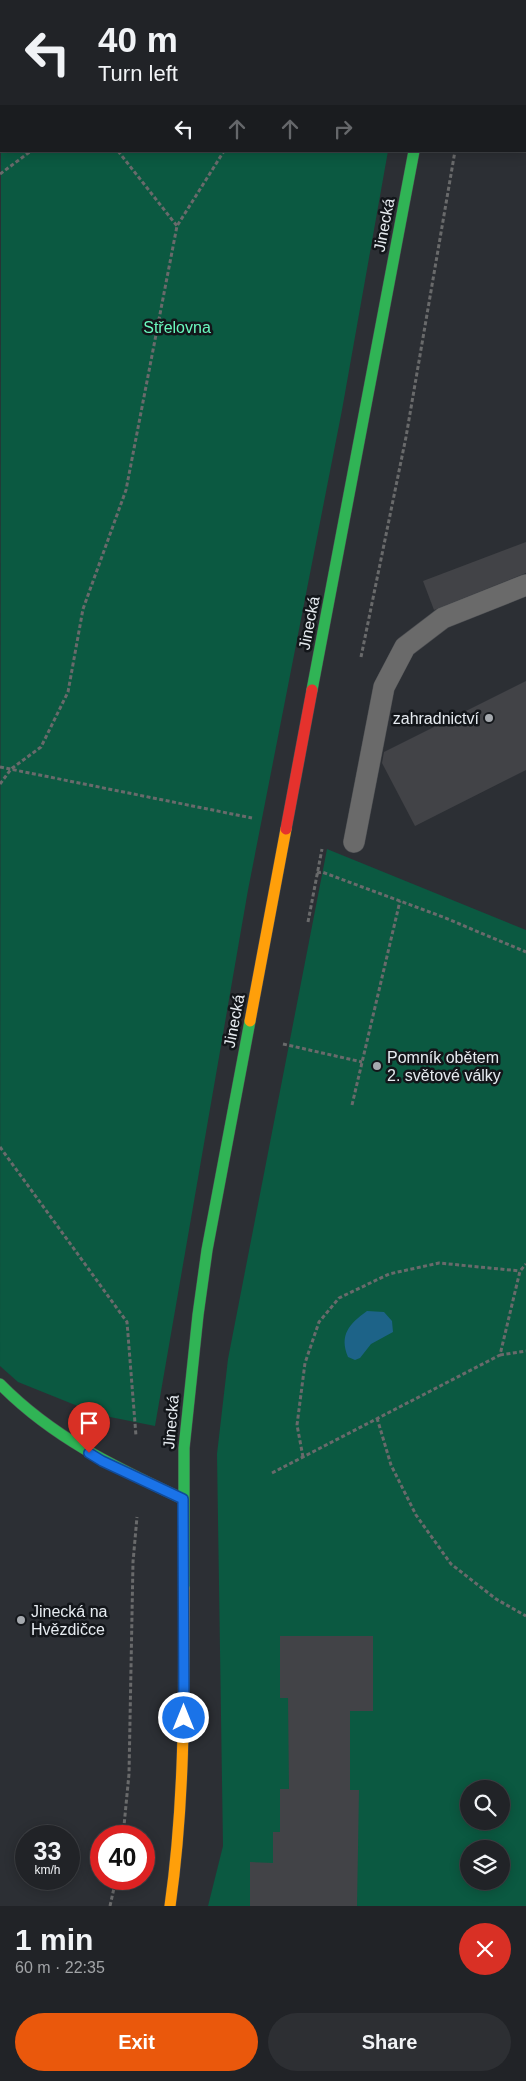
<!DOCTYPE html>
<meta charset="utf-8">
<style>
:root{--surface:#212327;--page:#2d2f33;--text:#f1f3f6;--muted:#a2a4a7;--line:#3e4044;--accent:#ea580c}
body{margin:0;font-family:Arial,sans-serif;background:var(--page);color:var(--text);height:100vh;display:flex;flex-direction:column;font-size:19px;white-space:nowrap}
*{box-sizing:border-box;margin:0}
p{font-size:16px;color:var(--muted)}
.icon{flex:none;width:28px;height:28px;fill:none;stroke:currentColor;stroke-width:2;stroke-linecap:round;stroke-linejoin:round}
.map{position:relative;height:1906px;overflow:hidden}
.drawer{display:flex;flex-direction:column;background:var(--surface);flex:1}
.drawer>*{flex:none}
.guide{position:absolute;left:0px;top:0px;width:526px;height:152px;box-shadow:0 2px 12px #0003,0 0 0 1px var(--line);background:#212327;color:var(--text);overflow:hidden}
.controls{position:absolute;left:460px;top:1780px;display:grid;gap:10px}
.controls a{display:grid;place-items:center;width:50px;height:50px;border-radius:50%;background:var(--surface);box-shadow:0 2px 12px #0003,0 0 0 1px var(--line);font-size:25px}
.speed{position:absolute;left:15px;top:1825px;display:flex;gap:10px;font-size:25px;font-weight:700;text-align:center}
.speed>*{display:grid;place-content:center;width:65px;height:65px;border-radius:50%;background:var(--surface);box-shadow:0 2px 12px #0003,0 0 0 1px var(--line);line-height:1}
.speed small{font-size:12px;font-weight:400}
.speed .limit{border:8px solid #d22;background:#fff;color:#111}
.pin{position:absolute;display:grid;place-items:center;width:42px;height:42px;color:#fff;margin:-51px -21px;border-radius:50% 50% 50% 0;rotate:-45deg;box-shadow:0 0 5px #0007}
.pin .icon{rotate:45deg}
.me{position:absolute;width:55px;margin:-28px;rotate:0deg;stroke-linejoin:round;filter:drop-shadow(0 0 4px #0008)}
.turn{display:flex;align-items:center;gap:18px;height:105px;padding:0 15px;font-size:22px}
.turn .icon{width:65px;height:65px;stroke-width:2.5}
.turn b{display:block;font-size:35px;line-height:42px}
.lanes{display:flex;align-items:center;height:48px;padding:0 15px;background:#0003;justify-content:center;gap:25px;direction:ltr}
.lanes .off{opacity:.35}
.round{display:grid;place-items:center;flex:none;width:52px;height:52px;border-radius:26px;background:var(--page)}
.overview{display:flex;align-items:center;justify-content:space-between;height:85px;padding:0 15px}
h1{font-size:30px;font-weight:600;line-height:38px}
.cta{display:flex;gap:10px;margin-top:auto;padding:10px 15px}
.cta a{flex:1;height:58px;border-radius:30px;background:var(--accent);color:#fff;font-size:20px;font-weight:600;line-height:58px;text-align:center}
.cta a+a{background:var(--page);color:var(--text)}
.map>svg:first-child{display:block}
.green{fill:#0b5941;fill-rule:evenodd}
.water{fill:#1d6388}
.building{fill:#424347}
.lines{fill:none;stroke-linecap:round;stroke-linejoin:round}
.lane-casing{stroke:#4b4d51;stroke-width:22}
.fast-casing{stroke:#4b4d51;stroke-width:12}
.slow-casing{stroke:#4b4d51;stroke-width:12}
.jam-casing{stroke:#4b4d51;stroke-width:12}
.path{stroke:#696a6b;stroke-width:3;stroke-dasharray:4 2.5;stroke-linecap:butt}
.lane{stroke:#6a6a6a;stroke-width:21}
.fast{stroke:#30b455;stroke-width:11}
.slow{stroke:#ff9f0a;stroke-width:11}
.jam{stroke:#e5322d;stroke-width:11}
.route-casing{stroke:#114b97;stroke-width:12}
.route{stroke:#1a73e8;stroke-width:9}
.poi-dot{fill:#a5a9ae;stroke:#13161a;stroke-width:2}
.labels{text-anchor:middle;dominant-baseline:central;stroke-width:5;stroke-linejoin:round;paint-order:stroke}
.street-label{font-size:16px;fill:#e6ebf0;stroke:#13161a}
.park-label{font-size:16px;fill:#6bfabf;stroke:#13161a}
.poi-label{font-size:16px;fill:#e6ebf0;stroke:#13161a;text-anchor:start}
</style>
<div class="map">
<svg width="526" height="1906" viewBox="0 0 526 1906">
<rect width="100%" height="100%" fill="#2c2f34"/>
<g class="green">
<polygon points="151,0 416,0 150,1"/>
<polygon points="1,139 1,151 388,151 342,410 248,890 155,1426 100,1415 18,1382 0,1366"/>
<path d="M 327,849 L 526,930 L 526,1906 L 208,1906 L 223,1846 L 217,1454 L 228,1359 ZM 469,1789 L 501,1789 L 501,1821 L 469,1821 ZM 469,1849 L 501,1849 L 501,1881 L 469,1881 Z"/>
</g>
<path class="water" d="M 367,1311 L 384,1312 L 392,1321 L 393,1332 L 371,1344 L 360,1358 L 355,1360 L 348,1357 C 339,1335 349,1324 367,1311 Z"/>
<g class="building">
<polygon points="526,542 526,573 434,610 423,581"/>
<polygon points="526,681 526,770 415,826 382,763 384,752"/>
<polygon points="280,1636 373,1636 373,1711 350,1711 350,1790 359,1790 357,1906 250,1906 250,1862 273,1863 273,1832 280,1832 280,1789 289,1789 288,1698 280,1698"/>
</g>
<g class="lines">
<g class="lane-casing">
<g id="lane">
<polyline points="525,114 526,115"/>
<polyline points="354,842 384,687 405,647 443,618 526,585"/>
</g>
</g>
<g class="fast-casing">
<g id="fast">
<polyline points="445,0 445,1"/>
<polyline points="312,690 414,151"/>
<path d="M 0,1384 C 53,1438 115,1467 183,1499"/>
<polyline points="184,1588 184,1448 198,1315 207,1250 250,1021"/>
</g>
</g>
<g class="slow-casing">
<g id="slow">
<polyline points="250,1021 286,829"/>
<path d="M 170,1906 C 185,1801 184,1694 184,1588"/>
</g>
</g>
<g class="jam-casing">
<polyline id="jam" points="286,829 312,690"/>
</g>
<g class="path">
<polyline points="241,1 242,0"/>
<polyline points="118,151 177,226"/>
<polyline points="0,174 31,151"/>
<polyline points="361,657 406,437 455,151"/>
<polyline points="0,767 252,818"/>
<polyline points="0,784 11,769 41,747 68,692 83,609 126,490 177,226 224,151"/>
<polyline points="317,873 322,872 443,917 526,952"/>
<polyline points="308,922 322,849"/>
<polyline points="283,1044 362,1062"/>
<polyline points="352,1105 400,901"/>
<polyline points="0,1147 127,1322 136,1436"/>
<polyline points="500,1355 526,1351"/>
<polyline points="377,1418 391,1465 416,1515 451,1564 496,1599 526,1616"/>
<polyline points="303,1457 297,1425 305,1363 319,1322 339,1298 389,1274 439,1263 520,1271"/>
<polyline points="272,1473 500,1355 520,1271 526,1264"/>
<polyline points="123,1836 129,1774 133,1562 137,1517"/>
<polyline points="110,1906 116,1879"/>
</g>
<use href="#lane" class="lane"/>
<use href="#fast" class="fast"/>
<use href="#slow" class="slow"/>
<use href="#jam" class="jam"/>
</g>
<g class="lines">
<g class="route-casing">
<polyline id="route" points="89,1453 102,1461 183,1499 184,1718"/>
</g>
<use href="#route" class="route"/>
</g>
<g class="poi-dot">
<circle cx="489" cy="718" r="5"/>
<circle cx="377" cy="1066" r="5"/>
<circle cx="21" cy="1620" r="5"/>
</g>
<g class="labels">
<g class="street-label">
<text transform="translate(384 225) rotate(-79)">Jinecká</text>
<text transform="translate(309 623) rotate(-79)">Jinecká</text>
<text transform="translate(234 1021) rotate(-79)">Jinecká</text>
<text transform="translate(171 1422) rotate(-85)">Jinecká</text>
</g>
<g class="park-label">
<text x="177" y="327">Střelovna</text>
</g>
<g class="poi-label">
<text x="479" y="718" text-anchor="end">zahradnictví</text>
<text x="387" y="1057">Pomník obětem<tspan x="387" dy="18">2. světové války</tspan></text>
<text x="31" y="1611">Jinecká na<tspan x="31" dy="18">Hvězdičce</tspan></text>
</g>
</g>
</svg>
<div class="controls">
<a><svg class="icon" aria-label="search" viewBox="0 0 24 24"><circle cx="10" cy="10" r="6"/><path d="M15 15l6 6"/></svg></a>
<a><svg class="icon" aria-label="layers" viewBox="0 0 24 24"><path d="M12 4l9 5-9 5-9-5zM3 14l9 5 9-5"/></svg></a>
</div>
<div class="speed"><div>33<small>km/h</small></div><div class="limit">40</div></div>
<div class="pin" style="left:89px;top:1453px;background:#d93025"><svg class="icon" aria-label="arrive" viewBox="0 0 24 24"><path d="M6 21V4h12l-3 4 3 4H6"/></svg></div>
<svg class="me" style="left:184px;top:1718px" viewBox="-20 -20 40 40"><circle r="17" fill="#1a73e8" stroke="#fff" stroke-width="3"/><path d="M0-11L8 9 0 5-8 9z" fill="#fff"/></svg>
<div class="guide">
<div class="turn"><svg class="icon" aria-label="left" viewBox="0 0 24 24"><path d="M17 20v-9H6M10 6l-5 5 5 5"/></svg><div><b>40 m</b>Turn left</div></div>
<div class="lanes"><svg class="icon" aria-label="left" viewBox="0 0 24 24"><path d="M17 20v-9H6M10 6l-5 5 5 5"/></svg><svg class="icon off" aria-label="ahead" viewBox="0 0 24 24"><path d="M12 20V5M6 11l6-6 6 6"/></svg><svg class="icon off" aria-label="ahead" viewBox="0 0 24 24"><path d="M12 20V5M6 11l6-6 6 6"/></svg><svg class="icon off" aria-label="right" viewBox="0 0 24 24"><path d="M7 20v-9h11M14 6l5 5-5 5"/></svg></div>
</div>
</div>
<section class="drawer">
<div class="overview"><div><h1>1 min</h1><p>60 m · 22:35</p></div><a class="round" style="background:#d93025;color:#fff"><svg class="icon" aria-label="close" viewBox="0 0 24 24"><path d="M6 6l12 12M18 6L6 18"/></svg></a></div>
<div class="cta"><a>Exit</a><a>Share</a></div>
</section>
